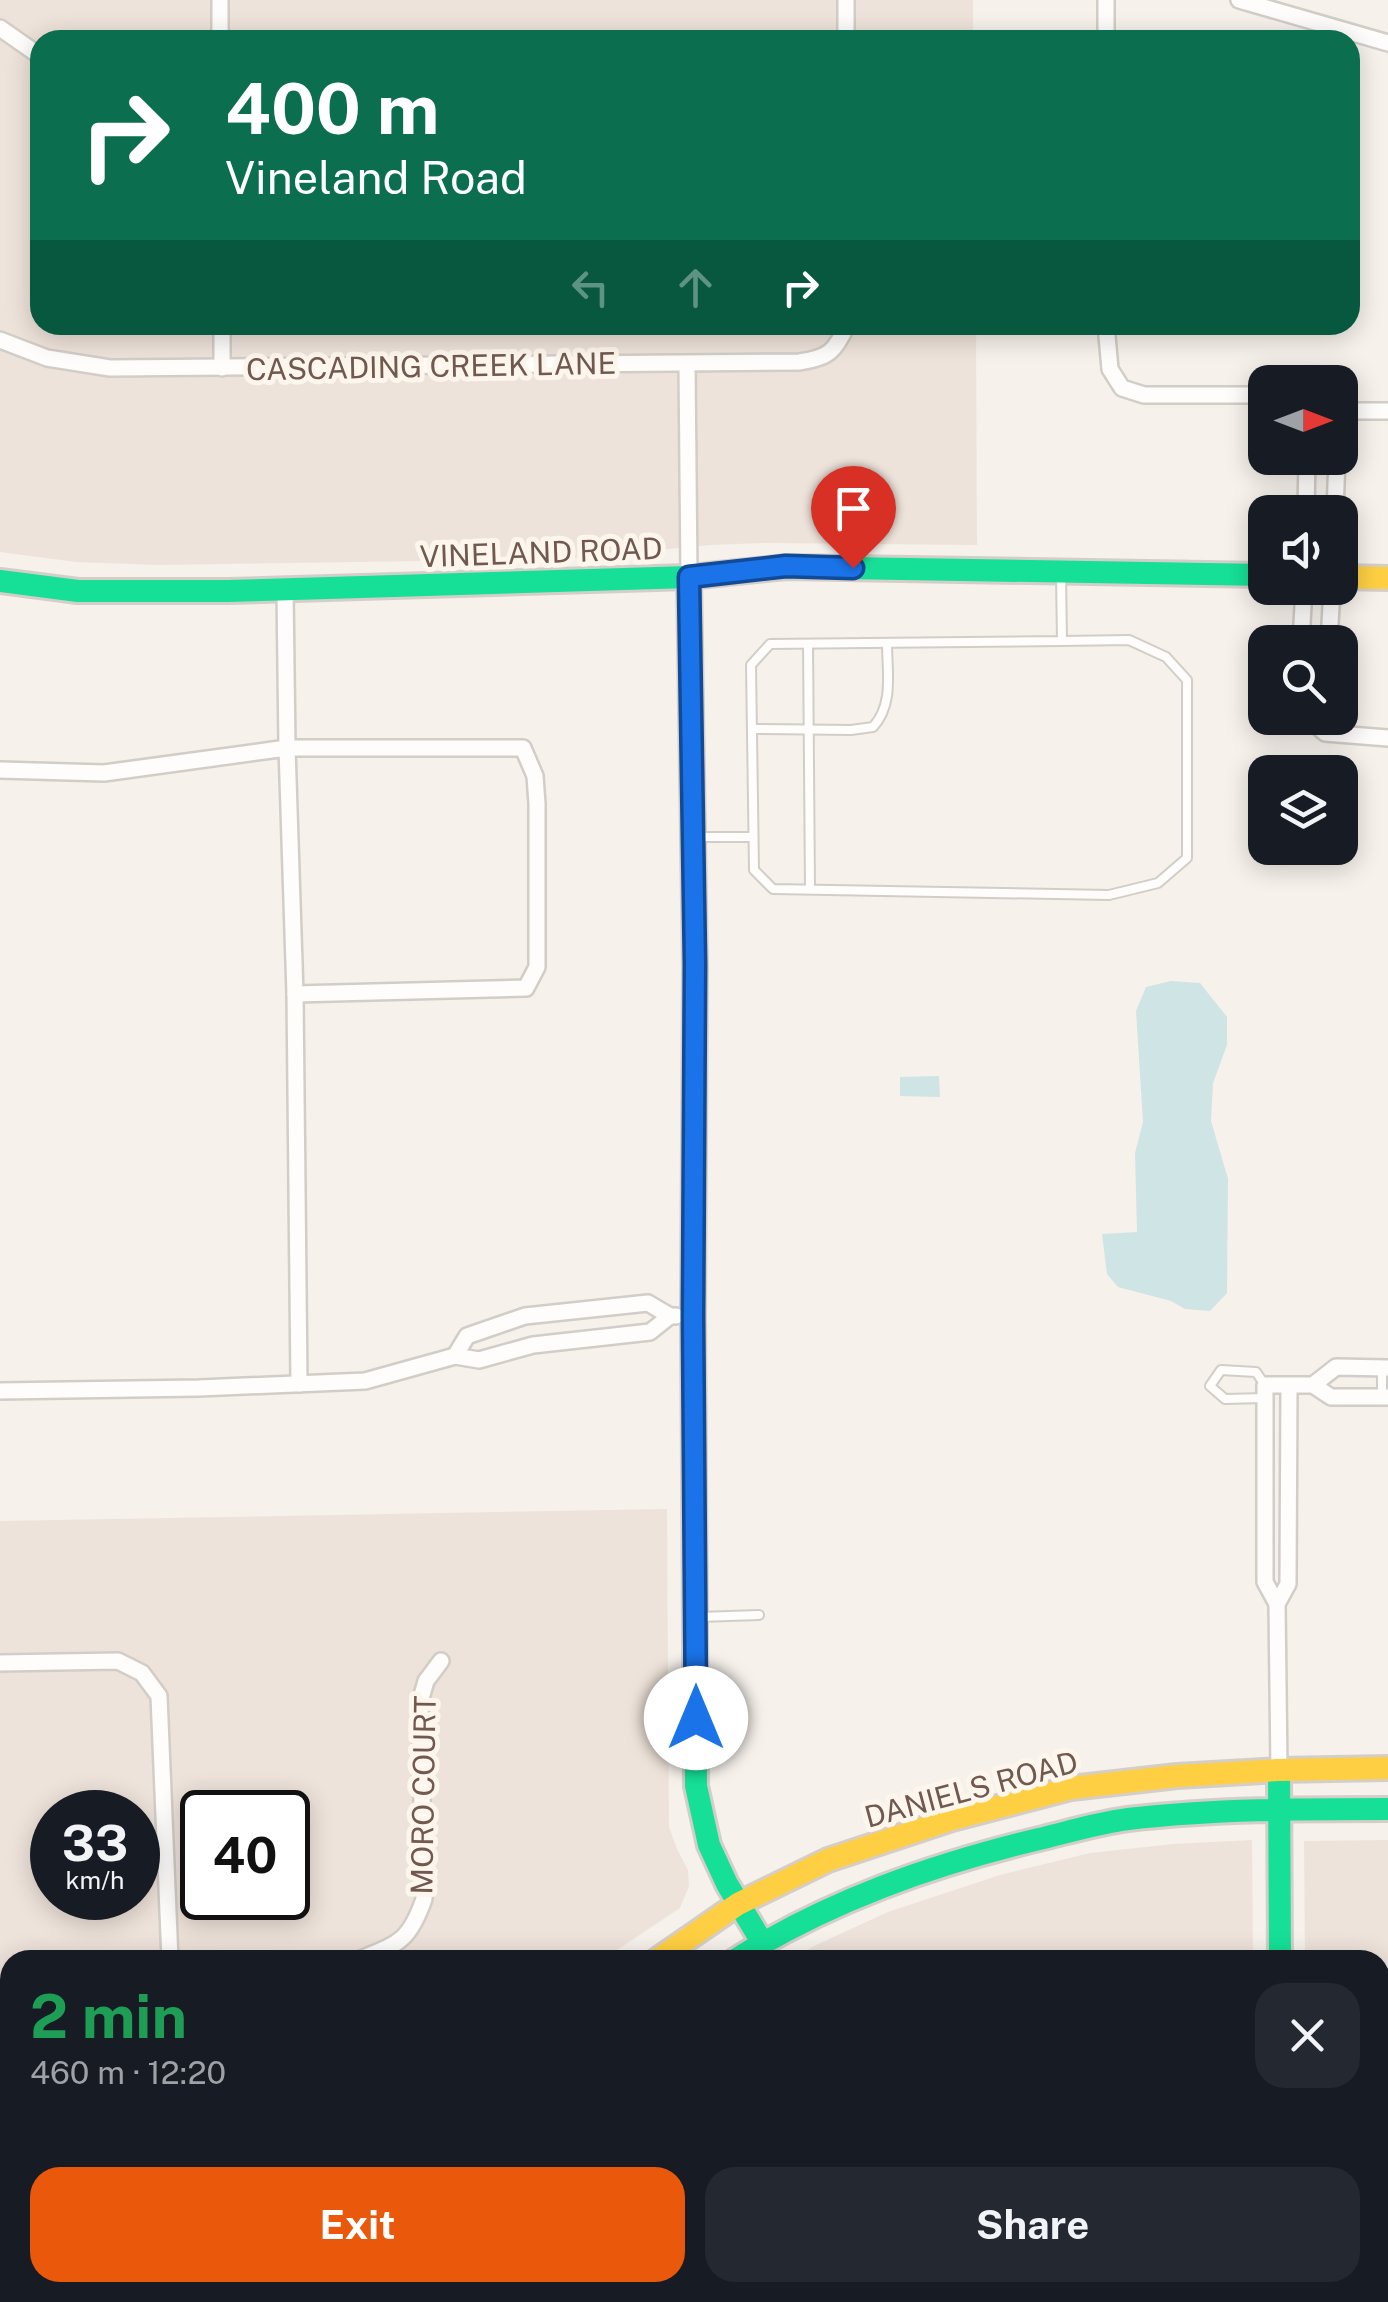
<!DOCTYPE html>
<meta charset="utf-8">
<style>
:root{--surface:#171b24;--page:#242831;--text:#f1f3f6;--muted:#9ea1a6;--accent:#ea580c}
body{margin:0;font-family:"Public Sans",sans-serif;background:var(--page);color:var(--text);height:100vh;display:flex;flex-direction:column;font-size:38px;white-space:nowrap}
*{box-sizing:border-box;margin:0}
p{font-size:32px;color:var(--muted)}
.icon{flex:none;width:55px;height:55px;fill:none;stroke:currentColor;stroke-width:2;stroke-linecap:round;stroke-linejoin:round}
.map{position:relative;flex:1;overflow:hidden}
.panel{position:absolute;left:0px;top:1950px;width:1390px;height:352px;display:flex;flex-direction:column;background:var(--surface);border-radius:30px 30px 0 0;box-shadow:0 5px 25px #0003}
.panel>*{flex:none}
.hud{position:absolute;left:30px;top:30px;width:1330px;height:305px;border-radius:30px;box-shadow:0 5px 25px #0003;background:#0b6e4f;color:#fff;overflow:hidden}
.needle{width:65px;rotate:90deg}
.tools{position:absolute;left:1248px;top:365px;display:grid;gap:20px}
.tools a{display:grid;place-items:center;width:110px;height:110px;border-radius:20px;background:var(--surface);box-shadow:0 5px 25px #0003;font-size:50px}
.speed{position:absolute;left:30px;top:1790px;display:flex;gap:20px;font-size:50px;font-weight:700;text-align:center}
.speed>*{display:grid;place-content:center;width:130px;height:130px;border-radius:50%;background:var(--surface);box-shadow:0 5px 25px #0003;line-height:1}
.speed small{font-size:25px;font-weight:400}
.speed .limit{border:5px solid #111;border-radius:15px;background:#fff;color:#111}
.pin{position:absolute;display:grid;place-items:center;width:85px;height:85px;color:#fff;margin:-102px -42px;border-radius:50% 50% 50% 0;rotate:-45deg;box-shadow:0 0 10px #0007}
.pin .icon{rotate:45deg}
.me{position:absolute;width:110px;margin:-55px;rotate:0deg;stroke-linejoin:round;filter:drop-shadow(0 0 8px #0008)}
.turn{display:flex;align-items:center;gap:35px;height:210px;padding:0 30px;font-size:45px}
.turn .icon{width:130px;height:130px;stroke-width:2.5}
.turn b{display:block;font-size:70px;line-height:85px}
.lanes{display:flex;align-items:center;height:95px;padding:0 30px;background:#0003;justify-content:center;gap:50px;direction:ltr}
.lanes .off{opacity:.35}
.round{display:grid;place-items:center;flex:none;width:105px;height:105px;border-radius:30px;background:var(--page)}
.summary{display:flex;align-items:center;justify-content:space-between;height:170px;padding:0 30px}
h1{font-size:60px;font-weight:700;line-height:75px;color:#1e9e55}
.cta{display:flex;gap:20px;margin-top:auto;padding:20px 30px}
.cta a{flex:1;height:115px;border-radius:30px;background:var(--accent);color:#fff;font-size:40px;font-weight:700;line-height:115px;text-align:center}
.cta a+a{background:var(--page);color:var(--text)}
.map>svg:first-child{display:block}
.residential{fill:#eee3da;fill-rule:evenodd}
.water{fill:#cfe4e4}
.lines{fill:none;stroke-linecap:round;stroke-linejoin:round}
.lane-casing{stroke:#d3cdc7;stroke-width:12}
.street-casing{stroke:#d3cdc7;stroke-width:20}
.fast-casing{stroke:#d5cec8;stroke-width:28}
.slow-casing{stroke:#d5cec8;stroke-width:28}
.jam-casing{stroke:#d5cec8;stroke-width:28}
.lane{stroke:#fefdfc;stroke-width:8}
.street{stroke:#fefdfc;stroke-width:15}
.fast{stroke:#16e098;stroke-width:22}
.slow{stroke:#ffcf43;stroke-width:22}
.jam{stroke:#f24e42;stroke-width:22}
.route-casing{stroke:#114b97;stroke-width:25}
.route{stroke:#1a73e8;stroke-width:18}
.labels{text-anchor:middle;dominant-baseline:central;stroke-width:10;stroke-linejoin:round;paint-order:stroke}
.street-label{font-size:30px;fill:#71594f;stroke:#fdf6ed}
</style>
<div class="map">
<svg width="1388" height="2302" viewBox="0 0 1388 2302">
<rect width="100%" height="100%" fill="#f6f1eb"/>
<g class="residential">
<polygon points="0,0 973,0 973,40 40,40 40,325 976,325 977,545 765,543 711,545 563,559 159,565 76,562 0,552"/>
<path d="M 667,1509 L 669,1827 L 677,1849 L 688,1870 L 689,1886 L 680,1908 L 602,1960 L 10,1960 L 10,2181 L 0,2182 L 0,1521 ZM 52,1812 L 138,1812 L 138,1898 L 52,1898 ZM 202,1812 L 288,1812 L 288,1898 L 202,1898 Z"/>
<polygon points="1252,1840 1253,1960 791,1960 816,1945 888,1912 1000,1875 1090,1853 1173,1844"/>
<polygon points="1388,1840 1388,2302 1307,2302 1307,2293 1380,2292 1380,1960 1305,1960 1304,1841"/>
<polygon points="0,2291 10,2291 10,2292 1255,2292 1255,2302 0,2302"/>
</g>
<g class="water">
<polygon points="1171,981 1200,983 1227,1017 1227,1045 1213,1083 1211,1121 1228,1179 1227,1293 1210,1311 1185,1309 1171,1301 1118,1287 1107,1274 1102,1234 1137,1232 1135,1153 1143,1122 1136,1011 1146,987"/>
<polygon points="939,1076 940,1097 900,1096 900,1077"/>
</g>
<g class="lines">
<g class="lane-casing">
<g id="lane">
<polyline points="1307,469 1337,469"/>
<polyline points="1061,576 1062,641 770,644 751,665 754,870 773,889 1109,895 1158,883 1187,858 1187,680 1166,657 1129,640 1062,641"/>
<polyline points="808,644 810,889"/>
<path d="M 752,729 L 851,730 L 873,727 C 894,704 887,672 887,643"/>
<polyline points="698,837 753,837"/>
<polyline points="1382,1368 1382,1397"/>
<polyline points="1265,1398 1225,1399 1210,1386 1221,1370 1256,1372 1265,1385"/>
<polyline points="699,1617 759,1615"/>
</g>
</g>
<g class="street-casing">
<g id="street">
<polyline points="220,0 220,40"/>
<polyline points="846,0 846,40"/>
<polyline points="1106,0 1106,40"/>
<polyline points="1239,0 1388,43"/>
<polyline points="0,28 40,56"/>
<polyline points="222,325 222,368"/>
<polyline points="1106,325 1110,369 1122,388 1144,395 1265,395"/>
<path d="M 0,340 L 47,358 L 110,368 L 799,362 C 828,358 835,352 847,325"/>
<polyline points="687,364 689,577"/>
<polyline points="1340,411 1388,411"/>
<polyline points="1306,512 1307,458"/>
<polyline points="1335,512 1337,458"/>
<polyline points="285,590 287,748 295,994 299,1384"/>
<polyline points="1301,642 1304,588"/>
<polyline points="1329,642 1332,588"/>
<polyline points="1308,718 1325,733 1388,738"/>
<polyline points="0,770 104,773 287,748 523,748 535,776 537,804 537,967 526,988 295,994"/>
<polyline points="455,1356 467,1336 525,1316 648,1303 670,1316 676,1316"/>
<polyline points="1313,1385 1336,1367 1388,1368"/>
<polyline points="0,1391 199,1388 365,1381 455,1356 479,1360 533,1345 650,1332 670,1316"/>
<polyline points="1277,1604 1265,1582 1265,1385 1313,1385 1331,1397 1388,1397"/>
<polyline points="0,1663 118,1661 142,1673 159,1696 170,1960"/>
<polyline points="1279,1770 1277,1604 1288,1584 1289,1386"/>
<path d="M 358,1960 C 398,1944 409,1942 424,1899 L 420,1702 L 426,1681 L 441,1661"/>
<polyline points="0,2050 10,2049"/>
<polyline points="1380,2245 1388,2245"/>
<polyline points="1380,2279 1388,2278"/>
<polyline points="233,2292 235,2302"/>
<polyline points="266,2292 268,2302"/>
<polyline points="1118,2292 1118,2302"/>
<polyline points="514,2302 531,2292"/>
<polyline points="1002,2302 1019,2292"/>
</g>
</g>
<g class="fast-casing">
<g id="fast">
<polyline points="0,581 78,591 228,591 689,577 786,567 1265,575"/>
<polyline points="695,968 693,1316 696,1786 709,1845 727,1884 762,1942"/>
<polyline points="1279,1770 1280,1960"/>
<path d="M 735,1960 C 829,1901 931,1865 1039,1839 C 1068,1832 1098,1823 1128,1819 C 1214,1809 1302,1809 1388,1809"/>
<polyline points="0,2218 10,2217"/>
<polyline points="0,2259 10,2259"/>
</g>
</g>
<g class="slow-casing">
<g id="slow">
<polyline points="689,577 695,968"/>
<polyline points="1340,577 1388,578"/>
<polyline points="657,1960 738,1904 828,1860 952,1819 1071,1788 1177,1776 1279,1770 1388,1768"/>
</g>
</g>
<g class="jam-casing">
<polyline id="jam" points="1283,2292 1283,2302"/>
</g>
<use href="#lane" class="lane"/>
<use href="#street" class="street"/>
<use href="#fast" class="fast"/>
<use href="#slow" class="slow"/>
<use href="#jam" class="jam"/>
</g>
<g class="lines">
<g class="route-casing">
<polyline id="route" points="696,1718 693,1316 695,964 689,577 786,566 853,568"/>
</g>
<use href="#route" class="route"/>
</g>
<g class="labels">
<g class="street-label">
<text transform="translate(431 366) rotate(-1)">CASCADING CREEK LANE</text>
<text transform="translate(541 552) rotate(-2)">VINELAND ROAD</text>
<text transform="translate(971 1789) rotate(-15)">DANIELS ROAD</text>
<text transform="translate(423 1795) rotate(-89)">MORO COURT</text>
</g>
</g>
</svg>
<div class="tools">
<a><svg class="needle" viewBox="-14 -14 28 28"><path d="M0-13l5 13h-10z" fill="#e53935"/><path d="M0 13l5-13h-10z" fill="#9ea1a6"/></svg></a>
<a><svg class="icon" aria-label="sound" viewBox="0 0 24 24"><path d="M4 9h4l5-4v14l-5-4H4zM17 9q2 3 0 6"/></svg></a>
<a><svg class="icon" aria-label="search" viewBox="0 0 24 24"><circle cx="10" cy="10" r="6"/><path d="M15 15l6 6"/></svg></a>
<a><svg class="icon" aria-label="layers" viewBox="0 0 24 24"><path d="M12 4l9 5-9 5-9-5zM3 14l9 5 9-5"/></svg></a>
</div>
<div class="speed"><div>33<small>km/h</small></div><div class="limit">40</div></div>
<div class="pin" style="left:853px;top:568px;background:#d93025"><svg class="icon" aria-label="arrive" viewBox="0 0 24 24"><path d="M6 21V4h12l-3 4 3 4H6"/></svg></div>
<svg class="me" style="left:696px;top:1718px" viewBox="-20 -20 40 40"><circle r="19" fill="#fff"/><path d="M0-13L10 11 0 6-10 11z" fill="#1a73e8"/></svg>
<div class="hud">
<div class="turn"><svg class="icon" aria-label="right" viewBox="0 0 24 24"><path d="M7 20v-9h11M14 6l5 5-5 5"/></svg><div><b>400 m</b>Vineland Road</div></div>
<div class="lanes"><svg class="icon off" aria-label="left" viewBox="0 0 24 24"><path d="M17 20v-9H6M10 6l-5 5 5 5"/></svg><svg class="icon off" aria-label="ahead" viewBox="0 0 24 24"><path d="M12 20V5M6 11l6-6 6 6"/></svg><svg class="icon" aria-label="right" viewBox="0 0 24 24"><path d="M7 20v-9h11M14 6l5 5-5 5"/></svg></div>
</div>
<section class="panel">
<div class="summary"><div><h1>2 min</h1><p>460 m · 12:20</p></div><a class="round"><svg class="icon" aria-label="close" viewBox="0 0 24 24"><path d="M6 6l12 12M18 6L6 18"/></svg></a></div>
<div class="cta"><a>Exit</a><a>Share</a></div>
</section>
</div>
